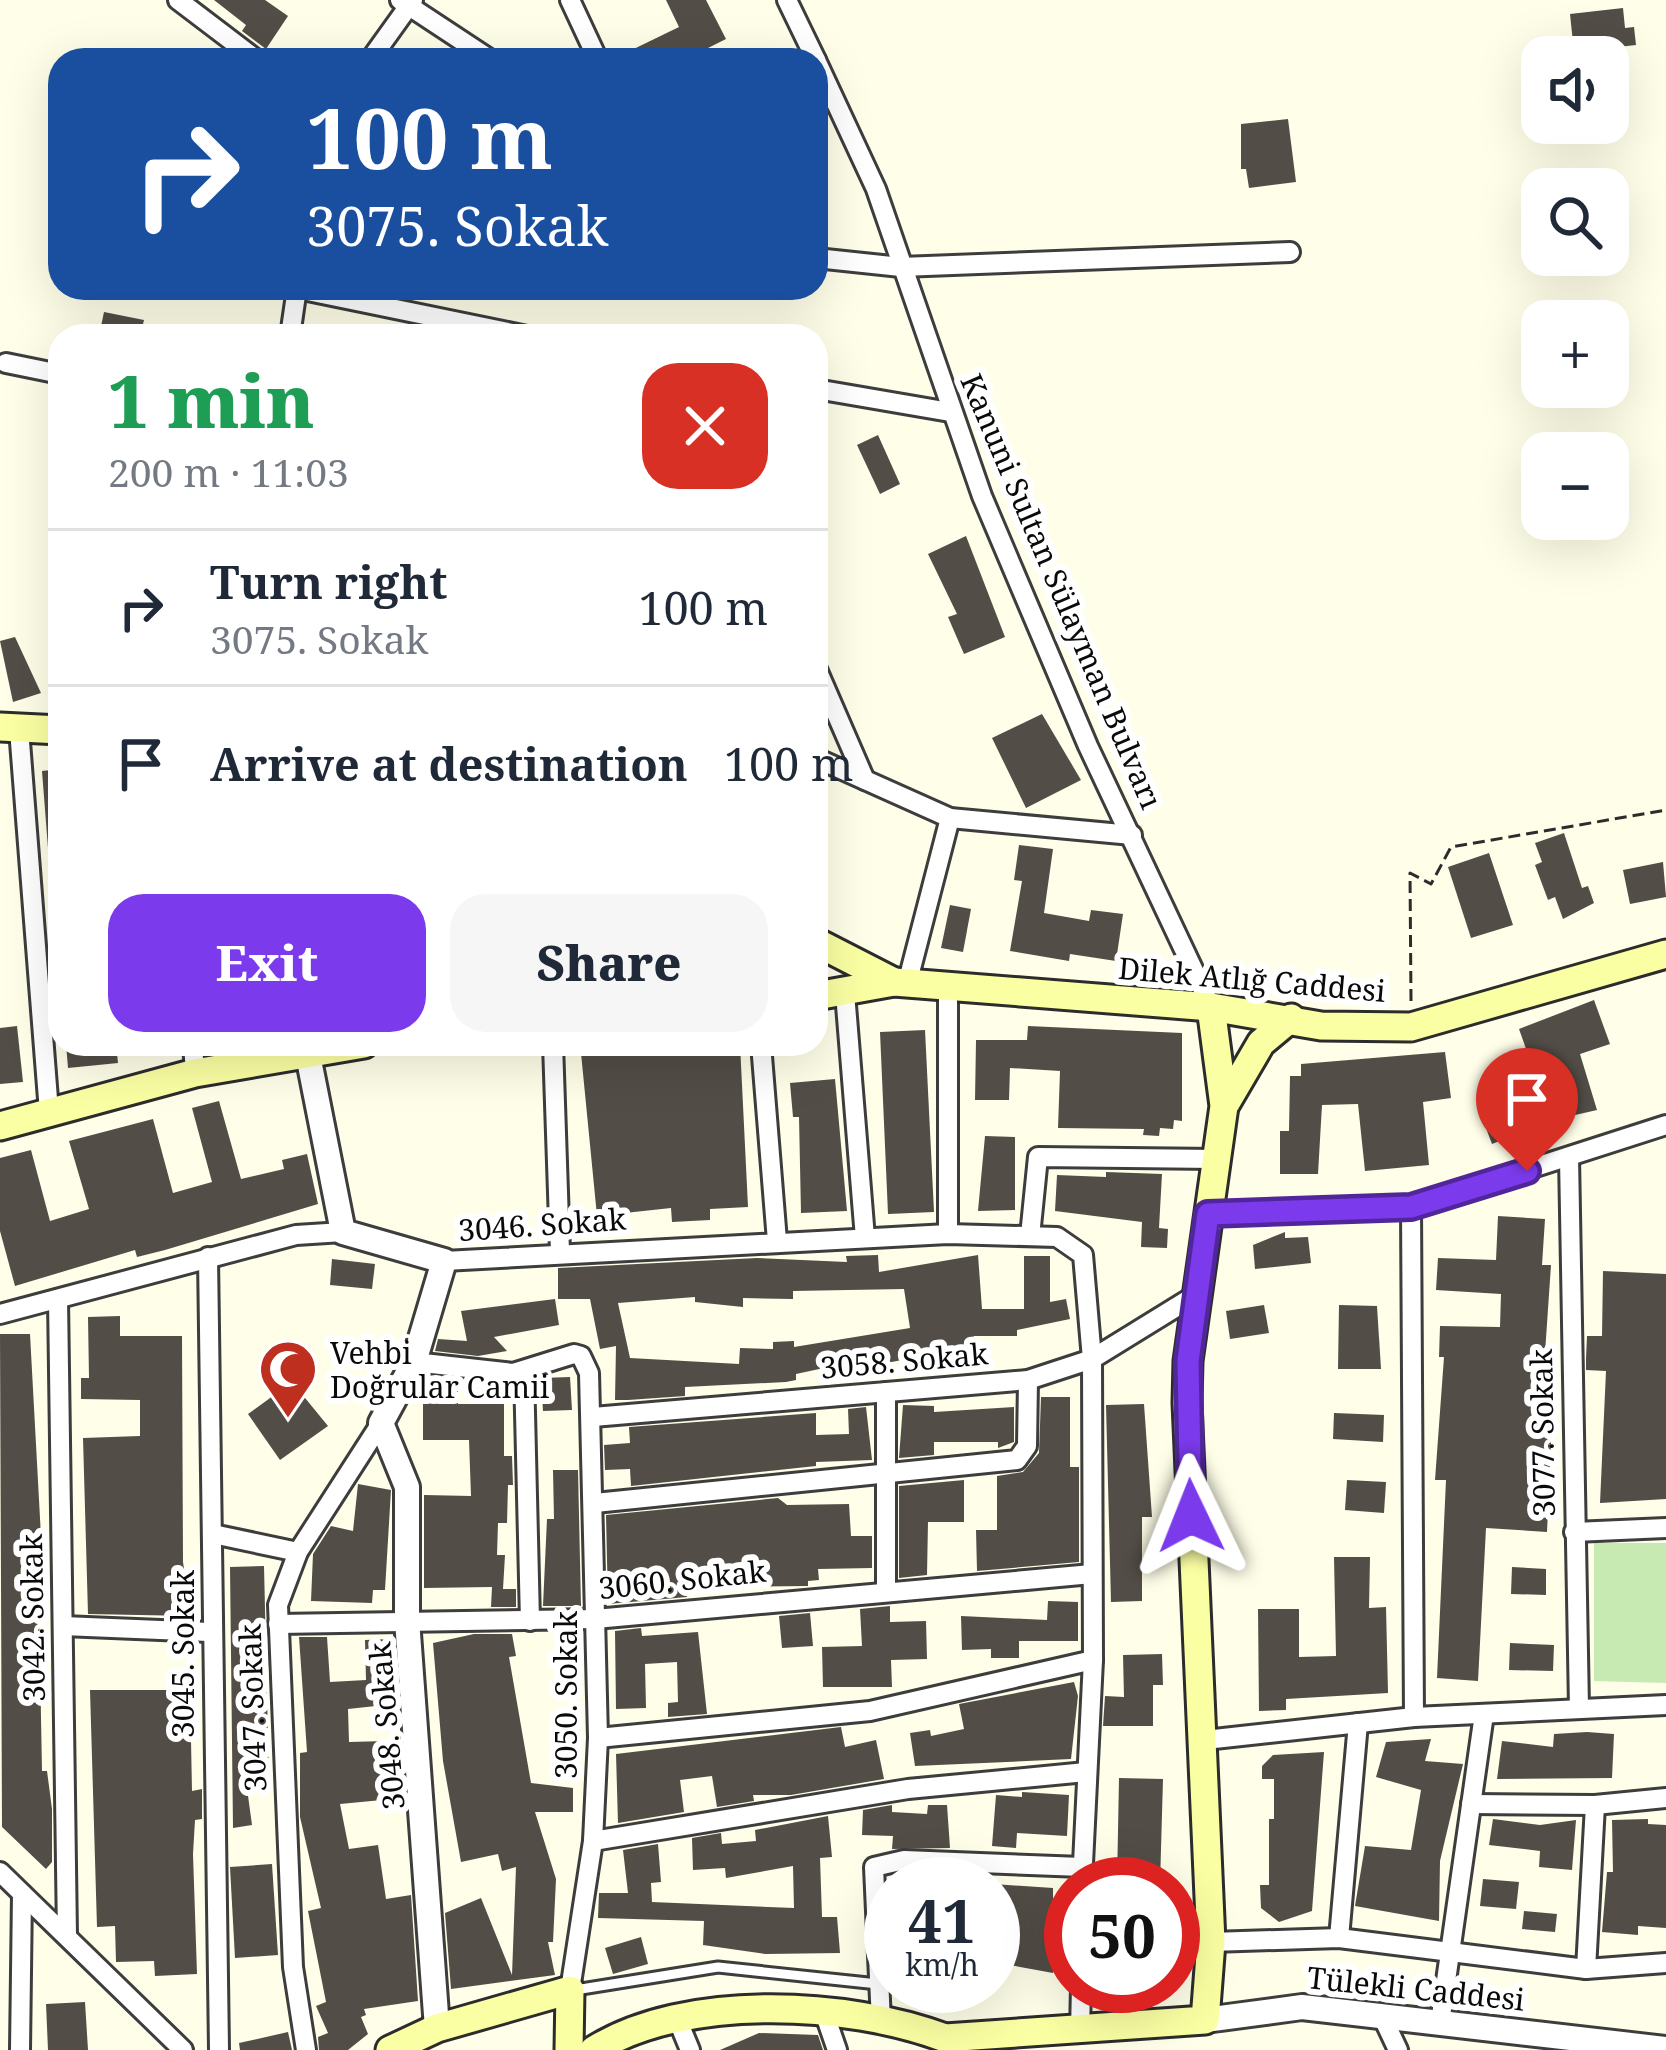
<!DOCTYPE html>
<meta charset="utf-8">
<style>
:root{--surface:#fff;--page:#f6f6f7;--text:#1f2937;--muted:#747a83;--line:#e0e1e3;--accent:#7c3aed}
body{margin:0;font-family:"Noto Serif",serif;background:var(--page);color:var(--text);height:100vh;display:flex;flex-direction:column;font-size:45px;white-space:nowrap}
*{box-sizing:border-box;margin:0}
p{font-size:39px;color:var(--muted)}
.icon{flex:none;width:66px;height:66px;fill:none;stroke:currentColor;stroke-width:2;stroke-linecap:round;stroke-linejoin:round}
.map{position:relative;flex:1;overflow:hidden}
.side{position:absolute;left:48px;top:324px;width:780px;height:732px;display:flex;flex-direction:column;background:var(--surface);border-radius:36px;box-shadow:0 12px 48px #0002}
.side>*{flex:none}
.banner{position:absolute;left:48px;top:48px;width:780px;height:252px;border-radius:36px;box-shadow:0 12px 48px #0002;background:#1a4fa0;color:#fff;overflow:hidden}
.buttons{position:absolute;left:1521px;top:36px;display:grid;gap:24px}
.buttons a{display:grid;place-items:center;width:108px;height:108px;border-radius:24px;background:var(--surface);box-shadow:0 12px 48px #0002;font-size:60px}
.speed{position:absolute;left:864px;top:1857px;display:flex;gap:24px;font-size:60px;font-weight:700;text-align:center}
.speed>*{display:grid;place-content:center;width:156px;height:156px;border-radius:50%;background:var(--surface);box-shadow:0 12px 48px #0002;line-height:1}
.speed small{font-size:30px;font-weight:400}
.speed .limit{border:18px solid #d22;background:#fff;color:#111}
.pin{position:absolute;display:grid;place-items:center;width:102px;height:102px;color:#fff;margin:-123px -51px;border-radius:50% 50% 50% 0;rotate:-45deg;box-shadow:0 0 12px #0007}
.pin .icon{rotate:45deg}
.me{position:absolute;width:132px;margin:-66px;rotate:358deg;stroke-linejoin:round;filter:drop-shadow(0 0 9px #0008)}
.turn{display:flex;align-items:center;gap:42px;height:252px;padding:0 60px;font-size:54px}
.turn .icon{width:156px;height:156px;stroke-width:2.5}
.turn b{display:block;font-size:84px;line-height:102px}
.round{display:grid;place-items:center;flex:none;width:126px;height:126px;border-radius:36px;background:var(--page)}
.head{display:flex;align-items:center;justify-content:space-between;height:204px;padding:0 60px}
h1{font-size:72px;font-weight:800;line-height:90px;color:#1e9e55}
.primary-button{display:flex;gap:24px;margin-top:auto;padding:24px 60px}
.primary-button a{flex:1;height:138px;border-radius:36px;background:var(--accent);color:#fff;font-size:48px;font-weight:800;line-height:138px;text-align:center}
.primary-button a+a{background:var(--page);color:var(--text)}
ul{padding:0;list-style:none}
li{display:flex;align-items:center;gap:36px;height:156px;padding:0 60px;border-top:3px solid var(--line)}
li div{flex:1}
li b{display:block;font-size:45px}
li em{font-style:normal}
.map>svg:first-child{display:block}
.green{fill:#c6eab1}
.building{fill:#534d47;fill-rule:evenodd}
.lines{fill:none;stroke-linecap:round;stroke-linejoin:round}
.service-casing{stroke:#3d3d3d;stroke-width:15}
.minor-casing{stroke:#3d3d3d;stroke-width:24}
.tertiary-casing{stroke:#3d3d3d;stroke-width:30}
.secondary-casing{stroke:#2c2c2c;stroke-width:33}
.path{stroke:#2c2c2c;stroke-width:3;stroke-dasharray:12 6;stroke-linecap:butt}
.service{stroke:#fff;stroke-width:9}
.minor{stroke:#fff;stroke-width:18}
.tertiary{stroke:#fff;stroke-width:24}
.secondary{stroke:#fbffa3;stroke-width:27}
.route-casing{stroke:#51269a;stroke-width:30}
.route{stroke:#7c3aed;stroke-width:21}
.labels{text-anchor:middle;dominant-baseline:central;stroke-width:12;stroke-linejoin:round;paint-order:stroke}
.street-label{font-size:30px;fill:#0a0a0a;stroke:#fff}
.poi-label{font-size:30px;fill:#0a0a0a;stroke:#fff;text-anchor:start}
</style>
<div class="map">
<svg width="1666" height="2050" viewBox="0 0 1666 2050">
<rect width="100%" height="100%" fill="#fffee8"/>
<polygon class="green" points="1594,1543 1666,1543 1666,1683 1594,1681"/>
<g class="building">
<polygon points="214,0 265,0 288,16 266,49 242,31 246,25"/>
<polygon points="666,0 706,0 726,39 684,60 611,60 679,27"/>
<polygon points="1623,8 1625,28 1634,27 1636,45 1574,52 1570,14"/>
<polygon points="1288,119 1296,182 1249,188 1246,169 1241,169 1241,124"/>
<polygon points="104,312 144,320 140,336 99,336"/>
<polygon points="878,435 900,484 880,494 857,445"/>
<polygon points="966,536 1005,637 964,654 948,617 957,614 928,554"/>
<polygon points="15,637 41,693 13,702 0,641"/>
<polygon points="1042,714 1081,780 1026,808 992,738"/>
<polygon points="60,769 60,847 48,848 42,771"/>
<polygon points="1564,833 1582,888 1588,886 1594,903 1563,919 1555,897 1548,900 1535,865 1542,862 1535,843"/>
<polygon points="1019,845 1053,849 1044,913 1089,921 1091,910 1123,914 1116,961 1070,954 1069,961 1010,951 1022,881 1014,880"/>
<polygon points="1489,853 1513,925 1471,938 1448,867"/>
<polygon points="1663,862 1666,897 1630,904 1623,870"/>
<polygon points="950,905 971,909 963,952 941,948"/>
<polygon points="1594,1000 1610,1044 1580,1054 1597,1110 1549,1121 1492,1144 1477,1104 1537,1080 1519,1029"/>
<polygon points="17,1026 23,1082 0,1084 0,1028"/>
<polygon points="1028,1026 1182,1033 1182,1121 1174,1120 1173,1129 1160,1128 1159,1136 1143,1135 1144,1129 1058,1128 1060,1071 1010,1068 1009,1100 975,1100 976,1040 1027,1040"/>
<polygon points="925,1030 934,1212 888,1214 880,1032"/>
<polygon points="66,1044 116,1044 118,1063 68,1068"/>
<polygon points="690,1044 740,1044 748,1207 710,1209 710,1220 672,1222 671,1208 597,1216 581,1053"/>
<polygon points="1445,1052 1451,1098 1423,1102 1429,1165 1365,1171 1358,1104 1322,1105 1318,1174 1280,1174 1280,1131 1289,1131 1290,1076 1301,1076 1301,1064"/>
<polygon points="835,1079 847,1211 801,1213 799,1117 793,1117 790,1083"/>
<polygon points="219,1101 241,1179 284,1169 282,1160 307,1154 318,1204 165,1250 137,1257 135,1250 15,1286 0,1231 0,1158 31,1150 50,1221 89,1209 69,1141 153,1119 173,1193 212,1182 192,1108"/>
<polygon points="985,1136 1015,1137 1015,1210 978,1211"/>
<polygon points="1106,1172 1162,1174 1159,1228 1168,1229 1167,1248 1141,1247 1142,1222 1055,1211 1057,1175 1106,1177"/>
<polygon points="1498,1216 1545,1219 1542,1265 1551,1265 1542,1397 1553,1398 1547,1532 1486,1528 1478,1681 1437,1678 1446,1480 1435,1480 1444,1357 1439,1357 1440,1326 1500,1327 1501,1294 1436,1290 1438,1258 1496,1260"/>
<polygon points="1285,1232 1285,1238 1308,1237 1311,1263 1255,1269 1253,1245"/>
<path d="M 878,1255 L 879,1272 L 978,1255 L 982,1309 L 1024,1309 L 1024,1256 L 1050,1256 L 1050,1302 L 1066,1299 L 1070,1319 L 1017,1330 L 1017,1336 L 974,1336 L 974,1352 L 907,1353 L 907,1359 L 840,1372 L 838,1365 L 796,1374 L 796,1380 L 786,1382 L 685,1387 L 685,1396 L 628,1400 L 615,1400 L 616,1346 L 600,1349 L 590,1299 L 558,1299 L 558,1268 L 757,1258 L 847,1262 L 846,1256 ZM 904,1289 L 910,1328 L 794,1347 L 794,1341 L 773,1342 L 773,1349 L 740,1348 L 739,1364 L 630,1358 L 618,1303 L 695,1297 L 695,1302 L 743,1307 L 743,1298 L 793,1299 L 793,1291 Z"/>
<polygon points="332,1259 375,1264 372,1289 330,1285"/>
<polygon points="1603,1271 1666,1274 1666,1499 1600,1503 1606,1371 1586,1370 1586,1358 1587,1336 1602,1336"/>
<polygon points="555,1299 559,1325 494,1337 507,1351 478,1356 435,1351 438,1339 467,1341 461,1311"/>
<polygon points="1264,1305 1269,1333 1230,1339 1226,1311"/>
<polygon points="1339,1305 1377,1306 1381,1369 1338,1369"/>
<polygon points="120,1316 120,1336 182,1336 183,1562 191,1616 88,1614 83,1438 140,1436 140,1400 81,1399 81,1378 89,1378 88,1317"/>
<polygon points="0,1334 30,1334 45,1610 39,1610 42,1771 47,1771 52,1809 52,1862 46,1869 2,1827"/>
<polygon points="570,1377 572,1410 543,1411 541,1378"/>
<polygon points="292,1382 328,1426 280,1460 248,1414"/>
<polygon points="423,1390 458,1390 458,1404 504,1404 504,1456 512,1456 513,1485 508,1485 507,1523 498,1523 497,1555 505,1555 503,1589 516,1589 516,1607 491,1607 492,1587 424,1588 424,1495 471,1496 469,1440 423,1440"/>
<polygon points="1041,1397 1070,1397 1070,1467 1079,1467 1079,1562 977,1571 976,1530 997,1530 997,1476 1023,1472 1039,1453"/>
<polygon points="1144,1404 1152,1517 1142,1517 1142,1601 1111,1602 1106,1405"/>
<polygon points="903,1405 934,1406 934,1412 1014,1407 1014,1442 998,1448 998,1442 934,1442 934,1455 899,1458"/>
<polygon points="866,1407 872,1460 816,1462 816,1466 631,1486 630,1469 605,1470 604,1445 630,1443 629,1427 816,1413 816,1435 849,1434 848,1409"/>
<polygon points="1334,1413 1384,1415 1383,1442 1333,1439"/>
<polygon points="553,1470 578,1470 581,1606 543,1606 547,1519 554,1519"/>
<polygon points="964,1480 964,1522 928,1522 927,1575 899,1578 899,1486"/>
<polygon points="1347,1480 1386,1482 1384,1513 1345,1510"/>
<polygon points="358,1484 391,1490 385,1590 373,1590 372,1603 311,1601 313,1554 331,1526 353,1531"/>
<polygon points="778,1498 787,1505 849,1504 851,1536 872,1536 872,1568 818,1569 819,1580 808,1581 808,1586 721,1587 686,1591 687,1597 608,1604 606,1515"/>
<polygon points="1334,1557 1370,1557 1369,1608 1386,1607 1388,1693 1286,1699 1286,1710 1259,1711 1258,1609 1299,1609 1299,1657 1336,1656"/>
<polygon points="264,1566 269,1781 246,1781 252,1825 233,1828 230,1567"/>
<polygon points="1512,1567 1546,1569 1546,1595 1511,1594"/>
<polygon points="1048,1601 1078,1602 1078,1641 1019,1641 1019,1658 991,1658 991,1649 962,1650 961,1616 1047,1620"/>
<polygon points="890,1606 890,1622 926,1621 927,1659 891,1660 892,1687 823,1687 822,1647 862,1646 860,1609"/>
<polygon points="810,1613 813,1646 782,1648 779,1616"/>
<polygon points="641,1628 642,1636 698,1632 707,1714 668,1717 668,1703 678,1702 677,1662 645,1664 646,1708 616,1709 615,1631"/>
<polygon points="555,1633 575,1633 574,1645 581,1645 581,1673 555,1672"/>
<polygon points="474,1634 512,1634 516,1656 509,1657 531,1783 573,1788 573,1812 535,1812 556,1879 553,1942 548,1942 555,1975 451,1989 445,1913 481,1898 512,1975 516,1867 502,1871 498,1854 461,1862 443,1761 433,1643"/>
<polygon points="299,1637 327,1637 330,1682 366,1680 365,1640 392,1639 395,1678 384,1678 385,1705 348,1709 349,1742 386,1741 382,1800 340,1804 349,1849 378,1845 386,1899 411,1895 418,2001 364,2009 366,2015 361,2017 368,2034 348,2050 319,2050 318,2037 328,2033 316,2006 326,2002 308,1911 321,1908 300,1817 300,1753 307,1752"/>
<polygon points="1510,1643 1554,1645 1553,1671 1509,1670"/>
<polygon points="1162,1654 1163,1685 1153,1685 1153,1726 1103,1726 1105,1696 1124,1697 1123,1655"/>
<polygon points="1074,1682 1078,1696 1071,1759 915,1766 910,1733 930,1730 931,1736 964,1729 959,1704"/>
<polygon points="90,1690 190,1690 192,1791 202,1789 202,1819 195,1820 193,1854 197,1974 155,1976 154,1961 116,1962 115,1926 97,1927"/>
<polygon points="841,1727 845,1747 876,1740 884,1779 791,1795 753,1795 754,1801 717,1807 712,1776 680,1780 684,1812 618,1823 616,1754"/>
<polygon points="1587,1732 1614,1734 1612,1778 1497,1779 1502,1741 1553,1747 1554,1734"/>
<polygon points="1431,1739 1425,1761 1463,1764 1440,1861 1439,1921 1355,1906 1365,1846 1411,1850 1421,1790 1376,1777 1386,1742"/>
<polygon points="1324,1752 1312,1911 1279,1922 1261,1908 1260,1885 1269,1885 1269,1819 1274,1819 1274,1779 1262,1779 1262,1766 1273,1755"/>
<polygon points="1119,1778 1163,1779 1160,1884 1117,1884"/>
<polygon points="1022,1792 1069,1795 1067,1836 1017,1833 1016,1848 992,1846 996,1795 1022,1797"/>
<polygon points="892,1805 892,1812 927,1814 928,1805 947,1805 950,1848 892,1849 893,1836 862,1835 863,1810"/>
<polygon points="828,1816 832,1857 820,1858 822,1917 837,1917 840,1953 765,1954 703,1945 704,1921 598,1918 599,1893 628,1893 623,1850 658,1844 661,1882 651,1883 652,1902 794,1908 793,1866 726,1878 725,1868 693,1870 692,1838 721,1833 722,1844 756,1841 755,1830"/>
<polygon points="1493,1819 1540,1825 1576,1820 1572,1870 1539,1867 1540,1851 1489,1845"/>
<polygon points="1648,1819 1648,1824 1666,1825 1666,1928 1638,1926 1638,1935 1602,1932 1607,1872 1613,1872 1612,1820"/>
<polygon points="272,1864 278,1955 235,1958 230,1867"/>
<polygon points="905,1874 925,1874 925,1884 892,1884 892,1877"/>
<polygon points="1483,1879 1519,1882 1516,1909 1480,1906"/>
<polygon points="993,1884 1053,1888 1053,1973 993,1962"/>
<polygon points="1524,1911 1557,1914 1555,1932 1522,1929"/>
<polygon points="641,1937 648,1964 613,1974 605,1948"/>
<polygon points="85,2002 88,2050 48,2050 46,2004"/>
<polygon points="288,2032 292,2050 240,2050 239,2043"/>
<polygon points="759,2033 818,2035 823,2050 720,2050"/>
</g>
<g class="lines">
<g class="service-casing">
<polyline id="service" points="575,1990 718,1967 878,1984"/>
</g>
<g class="minor-casing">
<g id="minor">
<polyline points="178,0 257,60"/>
<polyline points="400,0 491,60"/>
<polyline points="570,0 598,60"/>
<polyline points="787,0 816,60"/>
<polyline points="370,60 413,0"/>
<polyline points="816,60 876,189 982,496 1088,746 1211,1007"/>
<polyline points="816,258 901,267 1290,252"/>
<polyline points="293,288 527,336"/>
<polyline points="290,336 297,288"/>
<polyline points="6,363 60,374"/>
<polyline points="816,389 950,412"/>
<polyline points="816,667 865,780"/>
<polyline points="19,729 49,1112"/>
<polyline points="816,758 950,818 1132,835"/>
<polyline points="907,984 950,818"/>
<polyline points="948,987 948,1234"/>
<polyline points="845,993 865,1238"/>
<polyline points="193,1044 195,1073"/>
<polyline points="553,1044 560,1252"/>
<polyline points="761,1044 777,1241"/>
<polyline points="1569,1157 1579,1708"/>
<polyline points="1411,1207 1414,1717"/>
<polyline points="1209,1214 1411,1207 1666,1125"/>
<polyline points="1030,1236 1038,1157 1216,1159"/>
<polyline points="208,1257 219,2050"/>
<polyline points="444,1261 948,1234 1057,1237 1083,1255 1092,1359 1093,1660 1082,1884"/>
<polyline points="58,1299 67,1936"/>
<polyline points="0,1314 296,1235 343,1232"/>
<polyline points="414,1362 513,1373 574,1354 581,1356 589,1373 598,1738 593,1841 570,1990"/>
<polyline points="524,1371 530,1621"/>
<polyline points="886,1392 886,1588"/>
<polyline points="593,1417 1028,1380 1092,1359 1199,1293"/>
<polyline points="595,1503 1017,1460 1027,1446 1028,1380"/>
<polyline points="1574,1532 1666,1528"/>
<polyline points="213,1534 298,1552"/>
<polyline points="278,1624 595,1619 1092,1574"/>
<polyline points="63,1626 209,1632"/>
<polyline points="598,1738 870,1711 1093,1660"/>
<polyline points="1205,1740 1414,1717 1666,1705"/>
<polyline points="1471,1804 1595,1805 1666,1798"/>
<polyline points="593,1841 908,1789 1086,1772"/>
<polyline points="0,1872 183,2050"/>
<polyline points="1339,1938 1358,1723"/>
<polyline points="1211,1942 1339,1938 1586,1969 1666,1963"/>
<polyline points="1586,1969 1595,1805"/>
<polyline points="825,2015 837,2050"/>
<polyline points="676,2016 690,2050"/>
<polyline points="1382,2016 1398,2050"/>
<polyline points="881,2022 874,1867 904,1860 1082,1867"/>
<polyline points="1440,2023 1484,1714"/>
<polyline points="1080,2032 1081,1986"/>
<polyline points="20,2050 22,1894"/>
<polyline points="306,2050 293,1967 278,1605 298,1552 381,1423"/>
</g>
</g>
<g class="tertiary-casing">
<g id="tertiary">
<polyline points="307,1050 343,1232 444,1261 414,1362 381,1423 407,1487 407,1620 437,2028"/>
<polyline points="1205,2020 1302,2007 1666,2049"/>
</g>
</g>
<g class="secondary-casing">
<g id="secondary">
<polyline points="0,727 60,730"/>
<polyline points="816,942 894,982"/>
<polyline points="816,996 894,982 1211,1007 1321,1026 1411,1027 1666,954"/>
<polyline points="1226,1103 1261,1043 1291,1018"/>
<polyline points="0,1126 195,1073 364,1044"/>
<polyline points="390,2050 437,2028 570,1990 569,2050"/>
<path d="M 594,2050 C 685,1993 847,2001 945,2038 L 1205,2020 L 1211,1942 L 1187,1403 L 1188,1361 L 1224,1106 L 1211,1007"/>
</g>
</g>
<polyline class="path" points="1411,1001 1410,873 1431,884 1451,847 1666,810"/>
<use href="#service" class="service"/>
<use href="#minor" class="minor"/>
<use href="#tertiary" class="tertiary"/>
<use href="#secondary" class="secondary"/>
</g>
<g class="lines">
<g class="route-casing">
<polyline id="route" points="1191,1516 1188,1361 1208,1214 1411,1207 1527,1171"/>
</g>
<use href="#route" class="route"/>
</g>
<defs>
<g id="mosque-pin" transform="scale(3)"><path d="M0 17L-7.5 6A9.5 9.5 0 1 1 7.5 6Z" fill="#be2f1f" stroke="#fff"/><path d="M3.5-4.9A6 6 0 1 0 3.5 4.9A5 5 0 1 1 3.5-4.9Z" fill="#fff"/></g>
</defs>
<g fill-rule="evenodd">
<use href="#mosque-pin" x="288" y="1369"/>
</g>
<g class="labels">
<g class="street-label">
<text transform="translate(1062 591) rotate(67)">Kanuni Sultan Sülayman Bulvarı</text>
<text transform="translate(1252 979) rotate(5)">Dilek Atlığ Caddesi</text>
<text transform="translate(542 1224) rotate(-4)">3046. Sokak</text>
<text transform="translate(904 1360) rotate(-5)">3058. Sokak</text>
<text transform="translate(1542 1433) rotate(-91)">3077. Sokak</text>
<text transform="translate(682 1579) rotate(-6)">3060. Sokak</text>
<text transform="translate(32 1618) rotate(-91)">3042. Sokak</text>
<text transform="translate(182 1654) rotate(-90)">3045. Sokak</text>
<text transform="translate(565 1695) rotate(-90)">3050. Sokak</text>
<text transform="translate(252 1708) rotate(-92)">3047. Sokak</text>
<text transform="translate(386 1726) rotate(-95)">3048. Sokak</text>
<text transform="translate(1416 1988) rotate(6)">Tülekli Caddesi</text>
</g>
<g class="poi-label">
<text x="330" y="1352">Vehbi<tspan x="330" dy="34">Doğrular Camii</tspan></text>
</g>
</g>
</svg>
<div class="buttons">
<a><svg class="icon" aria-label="sound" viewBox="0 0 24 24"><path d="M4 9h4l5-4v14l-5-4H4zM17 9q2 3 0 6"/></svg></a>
<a><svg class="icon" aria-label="search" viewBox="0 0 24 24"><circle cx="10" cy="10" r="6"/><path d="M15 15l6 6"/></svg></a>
<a>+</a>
<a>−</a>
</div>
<div class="speed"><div>41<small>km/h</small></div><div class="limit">50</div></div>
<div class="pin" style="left:1527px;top:1171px;background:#d93025"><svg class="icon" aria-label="arrive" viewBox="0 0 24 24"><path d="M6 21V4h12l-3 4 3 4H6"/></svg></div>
<svg class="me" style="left:1191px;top:1516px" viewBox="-20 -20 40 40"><path d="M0-17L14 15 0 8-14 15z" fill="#7c3aed" stroke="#fff" stroke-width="4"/></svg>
<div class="banner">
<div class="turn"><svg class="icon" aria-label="right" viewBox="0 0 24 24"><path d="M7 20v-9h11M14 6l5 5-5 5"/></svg><div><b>100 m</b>3075. Sokak</div></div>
</div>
<section class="side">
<div class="head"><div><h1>1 min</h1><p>200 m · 11:03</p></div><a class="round" style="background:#d93025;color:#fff"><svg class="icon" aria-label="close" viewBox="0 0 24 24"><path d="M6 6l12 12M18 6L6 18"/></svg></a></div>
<ul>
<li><svg class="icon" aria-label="right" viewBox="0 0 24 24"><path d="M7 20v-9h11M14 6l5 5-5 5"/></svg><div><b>Turn right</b><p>3075. Sokak</p></div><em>100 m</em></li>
<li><svg class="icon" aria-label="arrive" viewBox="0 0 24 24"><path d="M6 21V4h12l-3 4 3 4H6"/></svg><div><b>Arrive at destination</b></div><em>100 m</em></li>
</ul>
<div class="primary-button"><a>Exit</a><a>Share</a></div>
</section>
</div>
